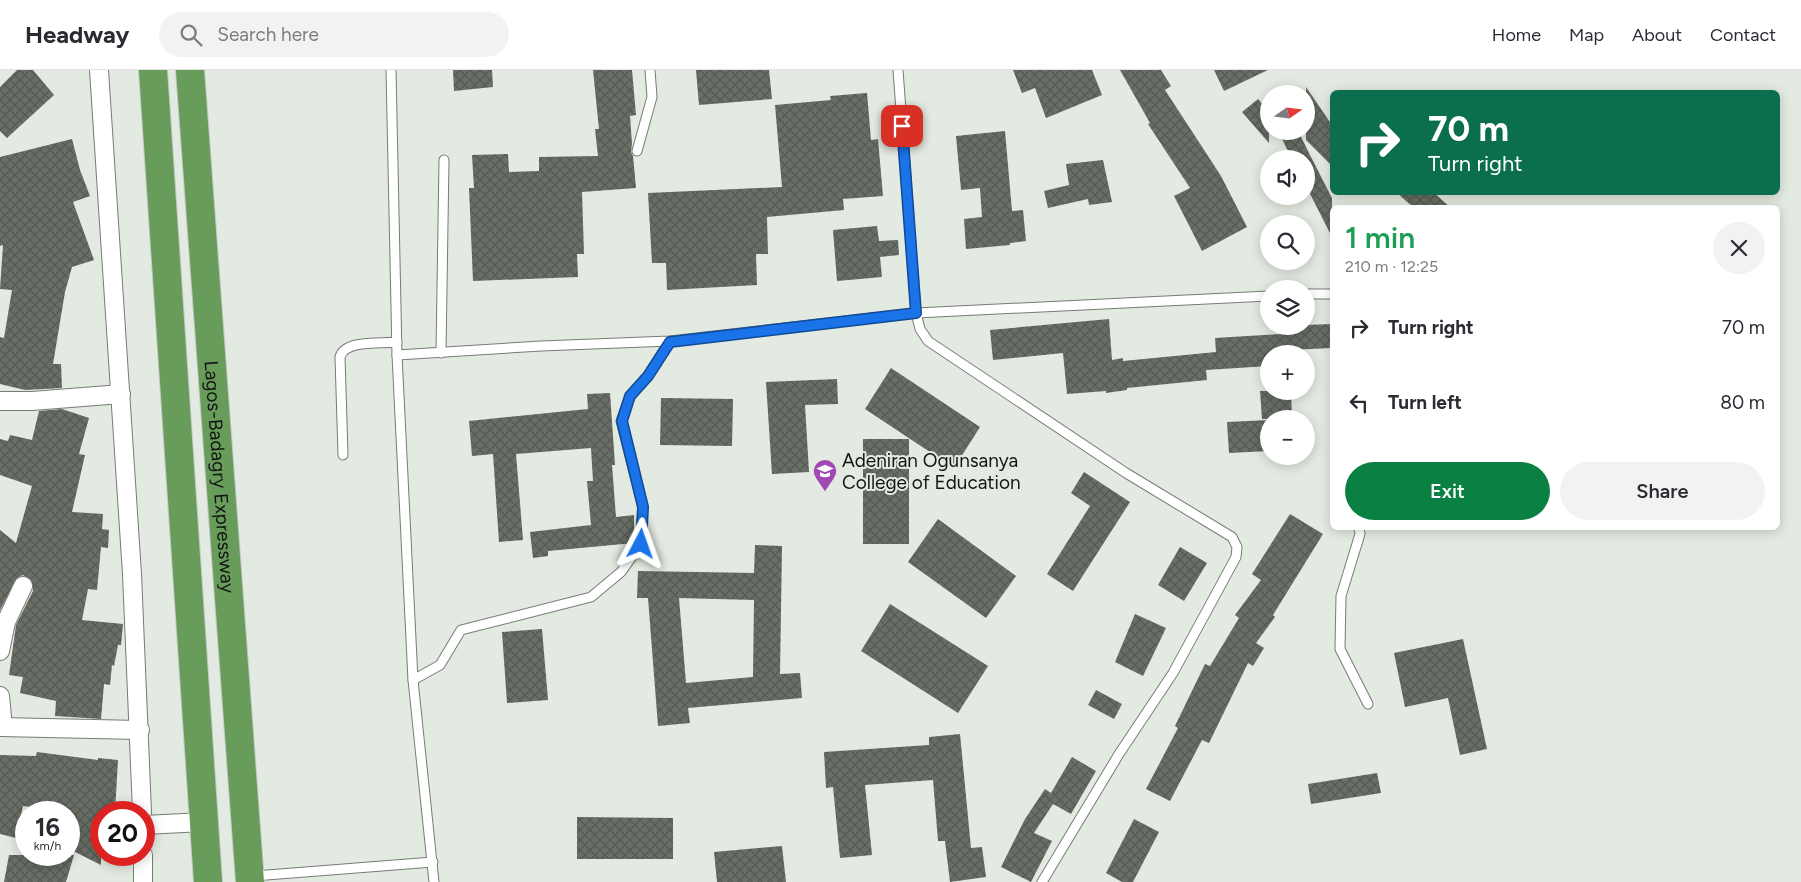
<!DOCTYPE html>
<meta charset="utf-8">
<style>
:root{--surface:#fff;--page:#f2f2f3;--text:#2b2b33;--muted:#7c7c81;--line:#e1e1e2;--accent:#0b8043}
body{margin:0;font-family:Figtree,sans-serif;background:var(--page);color:var(--text);height:100vh;display:flex;flex-direction:column;font-size:19px;white-space:nowrap}
*{box-sizing:border-box;margin:0}
p{font-size:16px;color:var(--muted)}
.icon{flex:none;width:28px;height:28px;fill:none;stroke:currentColor;stroke-width:2;stroke-linecap:round;stroke-linejoin:round}
.map{position:relative;flex:1;overflow:hidden}
.sheet{position:absolute;left:1330px;top:135px;width:450px;height:325px;display:flex;flex-direction:column;background:var(--surface);border-radius:8px;box-shadow:0 2px 12px #0003}
.sheet>*{flex:none}
.hud{position:absolute;left:1330px;top:20px;width:450px;height:105px;border-radius:8px;box-shadow:0 2px 12px #0003;background:#0b6e4f;color:#fff;overflow:hidden}
.needle{width:32px;rotate:76deg}
.buttons{position:absolute;left:1260px;top:15px;display:grid;gap:10px}
.buttons a{display:grid;place-items:center;width:55px;height:55px;border-radius:50%;background:var(--surface);box-shadow:0 2px 12px #0003;font-size:25px}
.speed{position:absolute;left:15px;top:731px;display:flex;gap:10px;font-size:25px;font-weight:700;text-align:center}
.speed>*{display:grid;place-content:center;width:65px;height:65px;border-radius:50%;background:var(--surface);box-shadow:0 2px 12px #0003;line-height:1}
.speed small{font-size:12px;font-weight:400}
.speed .limit{border:8px solid #d22;background:#fff;color:#111}
.pin{position:absolute;display:grid;place-items:center;width:42px;height:42px;color:#fff;margin:-21px;border-radius:10px;box-shadow:0 2px 8px #0006}
.me{position:absolute;width:55px;margin:-28px;rotate:4deg;stroke-linejoin:round;filter:drop-shadow(0 0 4px #0008)}
.turn{display:flex;align-items:center;gap:18px;height:105px;padding:0 15px;font-size:22px}
.turn .icon{width:65px;height:65px;stroke-width:2.5}
.turn b{display:block;font-size:35px;line-height:42px}
.round{display:grid;place-items:center;flex:none;width:52px;height:52px;border-radius:26px;background:var(--page)}
.head{display:flex;align-items:center;justify-content:space-between;height:85px;padding:0 15px}
h1{font-size:30px;font-weight:600;line-height:38px;color:#1e9e55}
.button{display:flex;gap:10px;margin-top:auto;padding:10px 15px}
.button a{flex:1;height:58px;border-radius:30px;background:var(--accent);color:#fff;font-size:20px;font-weight:600;line-height:58px;text-align:center}
.button a+a{background:var(--page);color:var(--text)}
ul{padding:0;list-style:none}
li{display:flex;align-items:center;gap:15px;height:75px;padding:0 15px}
li div{flex:1}
li b{display:block;font-size:19px}
li em{font-style:normal}
header{display:flex;align-items:center;gap:30px;box-sizing:border-box;height:70px;padding:0 25px;background:var(--surface);border-bottom:1px solid var(--line)}
header strong{font-size:24px}
nav{display:flex;gap:28px;margin-inline-start:auto;font-size:18px}
.search{width:350px;height:45px;background:var(--page);display:flex;align-items:center;gap:12px;box-sizing:border-box;padding:0 18px;border-radius:28px;color:var(--muted);font-size:19px}
.map>svg:first-child{display:block}
.building{fill:url(#building-cross-hatch);fill-rule:evenodd}
.lines{fill:none;stroke-linecap:round;stroke-linejoin:round}
.lane-casing{stroke:#767c75;stroke-width:11}
.street-casing{stroke:#767c75;stroke-width:20}
.highway-casing{stroke:#c6c7c6;stroke-width:30}
.lane{stroke:#fff;stroke-width:9}
.street{stroke:#fff;stroke-width:18}
.highway{stroke:#679c5b;stroke-width:28}
.route-casing{stroke:#114b97;stroke-width:12}
.route{stroke:#1a73e8;stroke-width:9}
.labels{text-anchor:middle;dominant-baseline:central;stroke-width:4;stroke-linejoin:round;paint-order:stroke}
.poi-label{font-size:19px;fill:#131512;stroke:#e3eae1;text-anchor:start}
.street-label{font-size:19px;fill:#131512;stroke:#e3eae1}
</style>
<header>
<strong>Headway</strong>
<div class="search"><svg class="icon" aria-label="search" viewBox="0 0 24 24"><circle cx="10" cy="10" r="6"/><path d="M15 15l6 6"/></svg>Search here</div>
<nav><a>Home</a><a>Map</a><a>About</a><a>Contact</a></nav>
</header>
<div class="map">
<svg width="1801" height="812" viewBox="0 0 1801 812">
<defs>
<pattern id="building-cross-hatch" width="8" height="8" patternUnits="userSpaceOnUse" patternTransform="scale(1.25)"><rect width="8" height="8" fill="#696f67"/><path d="M0 0l8 8M0 8l8-8" fill="none" stroke="#555a53"/></pattern>
</defs>
<rect width="100%" height="100%" fill="#e3eae1"/>
<g class="building">
<polygon points="17,0 33,0 54,25 7,68 0,61 0,17"/>
<polygon points="453,0 492,0 493,17 454,21"/>
<polygon points="593,0 632,0 636,45 630,46 632,74 631,82 633,86 636,118 582,122 584,184 577,184 578,207 473,211 469,118 474,118 472,85 508,84 509,102 539,101 539,87 598,86 595,59 599,59"/>
<polygon points="696,0 769,0 772,29 699,35"/>
<polygon points="1013,0 1092,0 1102,25 1046,48 1035,18 1022,23"/>
<polygon points="1120,0 1161,0 1171,16 1165,20 1221,106 1247,157 1202,181 1174,126 1190,118 1148,54 1150,53"/>
<polygon points="1214,0 1268,0 1224,21"/>
<polygon points="1306,17 1332,55 1332,96 1306,70"/>
<polygon points="867,23 871,70 878,69 883,126 843,129 844,140 767,147 768,184 756,184 757,215 667,220 666,193 652,193 648,123 782,117 775,35 831,30 830,26"/>
<polygon points="1258,29 1269,42 1269,73 1242,42"/>
<polygon points="1005,61 1012,141 1023,140 1026,171 1010,173 1010,175 966,179 964,149 982,147 980,118 961,120 956,66"/>
<polygon points="1278,61 1298,61 1312,89 1332,128 1332,167 1306,116 1306,89 1292,89"/>
<polygon points="72,69 80,100 90,126 73,132 94,190 72,197 65,222 53,294 61,294 62,318 25,320 0,314 0,267 4,268 12,220 0,219 3,175 0,176 0,87"/>
<polygon points="1103,90 1112,132 1089,135 1088,129 1048,138 1044,121 1069,115 1066,94"/>
<polygon points="1396,122 1433,122 1451,138 1414,138"/>
<polygon points="877,156 879,171 898,170 899,185 880,187 882,207 837,211 833,160"/>
<polygon points="1109,249 1112,290 1123,288 1123,291 1216,282 1215,268 1297,263 1297,256 1306,255 1332,254 1332,278 1288,280 1288,284 1269,284 1269,296 1206,300 1207,310 1127,318 1127,320 1106,323 1106,321 1067,324 1063,283 993,290 990,260"/>
<polygon points="891,298 980,357 954,398 865,339"/>
<polygon points="837,309 838,334 805,335 809,402 772,404 766,312"/>
<polygon points="1260,321 1291,321 1292,349 1262,349"/>
<polygon points="610,323 615,395 612,395 616,447 634,445 634,473 548,481 548,486 533,488 530,462 591,455 587,411 593,411 591,378 516,384 523,470 499,472 493,384 472,386 469,351 588,339 587,324"/>
<polygon points="661,328 733,329 732,376 660,375"/>
<polygon points="62,339 89,348 79,384 85,385 72,442 103,444 102,459 109,460 108,478 101,477 97,520 88,519 82,550 123,554 121,575 118,575 114,596 112,595 110,615 104,614 101,649 55,646 56,631 20,623 23,607 9,605 16,555 33,521 31,510 23,505 17,508 0,540 0,460 16,473 32,416 0,405 0,369 8,371 10,365 32,370 39,341"/>
<polygon points="1269,350 1269,381 1229,383 1227,352"/>
<rect x="863" y="369" width="46" height="105"/>
<polygon points="1084,402 1130,432 1073,521 1047,504 1090,436 1071,423"/>
<polygon points="1290,444 1323,464 1273,545 1275,547 1256,573 1264,578 1253,596 1248,593 1209,673 1202,670 1170,731 1146,719 1178,658 1175,656 1205,594 1210,596 1239,548 1235,545 1261,510 1252,504"/>
<polygon points="938,449 1016,506 986,548 908,492"/>
<path d="M 755,475 L 782,476 L 780,604 L 800,603 L 802,628 L 688,638 L 690,653 L 658,656 L 648,528 L 637,528 L 638,501 L 754,503 ZM 679,528 L 754,530 L 753,607 L 686,613 Z"/>
<polygon points="1180,477 1207,493 1184,531 1158,515"/>
<polygon points="890,534 988,596 958,643 861,581"/>
<polygon points="1135,544 1166,558 1143,606 1115,592"/>
<polygon points="542,559 548,630 507,633 502,562"/>
<polygon points="1463,569 1487,679 1460,685 1448,628 1405,637 1394,583"/>
<polygon points="1096,620 1122,634 1114,649 1088,635"/>
<polygon points="960,664 971,778 982,777 986,807 950,812 945,771 938,771 933,710 865,715 872,785 840,788 833,717 826,718 824,682 929,675 929,667"/>
<polygon points="37,682 98,690 98,688 118,690 115,742 101,742 101,795 69,779 69,742 23,736 16,768 0,764 0,685 36,686"/>
<polygon points="1072,687 1096,701 1071,744 1053,734 1034,763 1052,771 1031,812 1001,797 1025,749 1045,719 1051,723"/>
<polygon points="1377,703 1381,723 1311,734 1308,714"/>
<polygon points="577,747 673,748 673,789 577,789"/>
<polygon points="1134,749 1159,762 1133,812 1122,812 1106,803"/>
<polygon points="782,776 786,812 717,812 714,782"/>
<polygon points="9,785 74,785 66,812 4,812"/>
</g>
<g class="lines">
<g class="lane-casing">
<g id="lane">
<polyline points="391,0 397,285 413,610 434,812"/>
<polyline points="898,0 916,243 920,259 928,271 1126,403 1232,467 1237,477 1236,487 1173,603 1119,684 1042,812"/>
<polyline points="637,81 652,27 650,0"/>
<polyline points="1306,224 1332,224"/>
<polyline points="441,283 444,90"/>
<polyline points="397,285 541,276 670,271 916,243 1269,226"/>
<path d="M 343,385 L 340,287 C 345,269 381,274 397,272"/>
<polyline points="1359,458 1360,464 1341,526 1340,579 1368,634"/>
<polyline points="413,610 440,595 461,560 591,527 621,502 641,474 643,437 621,351 630,326 648,306 670,271"/>
<polyline points="253,806 433,792"/>
</g>
</g>
<g class="street-casing">
<g id="street">
<polyline points="99,0 132,504 142,742"/>
<polyline points="0,331 32,331 121,324"/>
<polyline points="0,581 6,552 23,516"/>
<polyline points="0,626 3,657"/>
<polyline points="0,657 140,660"/>
<polyline points="144,755 204,752"/>
<polyline points="143,785 143,812"/>
</g>
</g>
<g class="highway-casing">
<g id="highway">
<polyline points="153,0 208,812"/>
<path id="s1" d="M 190,0 L 250,812"/>
</g>
</g>
<use href="#lane" class="lane"/>
<use href="#street" class="street"/>
<use href="#highway" class="highway"/>
</g>
<g class="lines">
<g class="route-casing">
<polyline id="route" points="641,474 643,437 622,351 630,326 648,306 670,272 916,243 902,56"/>
</g>
<use href="#route" class="route"/>
</g>
<defs>
<g id="school-pin" transform="scale(1.25)"><path d="M0 17L-7.5 6A9.5 9.5 0 1 1 7.5 6Z" fill="#a048b4" stroke="#e3eae1"/><path d="M0-5L7-2L0 1L-7-2ZM-4 1L0 2.5L4 1V4Q0 6-4 4Z" fill="#fff"/></g>
</defs>
<g fill-rule="evenodd">
<use href="#school-pin" x="825" y="401"/>
</g>
<g class="labels">
<g class="poi-label">
<text x="842" y="390">Adeniran Ogunsanya<tspan x="842" dy="22">College of Education</tspan></text>
</g>
<g class="street-label">
<text stroke="none"><textPath href="#s1" startOffset="408">Lagos-Badagry Expressway</textPath></text>
</g>
</g>
</svg>
<div class="buttons">
<a><svg class="needle" viewBox="-14 -14 28 28"><path d="M0-13l5 13h-10z" fill="#e53935"/><path d="M0 13l5-13h-10z" fill="#7c7c81"/></svg></a>
<a><svg class="icon" aria-label="sound" viewBox="0 0 24 24"><path d="M4 9h4l5-4v14l-5-4H4zM17 9q2 3 0 6"/></svg></a>
<a><svg class="icon" aria-label="search" viewBox="0 0 24 24"><circle cx="10" cy="10" r="6"/><path d="M15 15l6 6"/></svg></a>
<a><svg class="icon" aria-label="layers" viewBox="0 0 24 24"><path d="M12 4l9 5-9 5-9-5zM3 14l9 5 9-5"/></svg></a>
<a>+</a>
<a>−</a>
</div>
<div class="speed"><div>16<small>km/h</small></div><div class="limit">20</div></div>
<div class="pin" style="left:902px;top:56px;background:#d93025"><svg class="icon" aria-label="arrive" viewBox="0 0 24 24"><path d="M6 21V4h12l-3 4 3 4H6"/></svg></div>
<svg class="me" style="left:641px;top:474px" viewBox="-20 -20 40 40"><path d="M0-17L14 15 0 8-14 15z" fill="#1a73e8" stroke="#fff" stroke-width="4"/></svg>
<div class="hud">
<div class="turn"><svg class="icon" aria-label="right" viewBox="0 0 24 24"><path d="M7 20v-9h11M14 6l5 5-5 5"/></svg><div><b>70 m</b>Turn right</div></div>
</div>
<section class="sheet">
<div class="head"><div><h1>1 min</h1><p>210 m · 12:25</p></div><a class="round"><svg class="icon" aria-label="close" viewBox="0 0 24 24"><path d="M6 6l12 12M18 6L6 18"/></svg></a></div>
<ul>
<li><svg class="icon" aria-label="right" viewBox="0 0 24 24"><path d="M7 20v-9h11M14 6l5 5-5 5"/></svg><div><b>Turn right</b></div><em>70 m</em></li>
<li><svg class="icon" aria-label="left" viewBox="0 0 24 24"><path d="M17 20v-9H6M10 6l-5 5 5 5"/></svg><div><b>Turn left</b></div><em>80 m</em></li>
</ul>
<div class="button"><a>Exit</a><a>Share</a></div>
</section>
</div>
